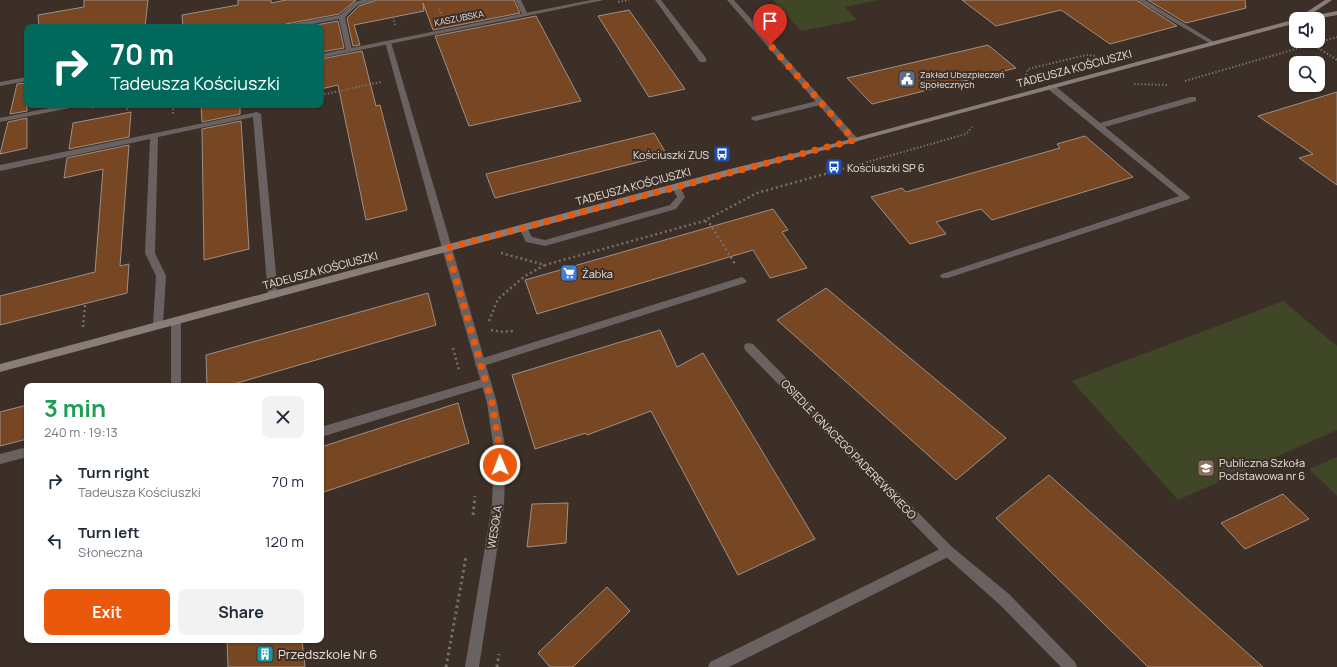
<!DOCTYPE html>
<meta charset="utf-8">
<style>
:root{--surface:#fff;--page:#f2f2f3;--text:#1f2937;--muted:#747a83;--accent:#ea580c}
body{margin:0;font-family:Manrope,sans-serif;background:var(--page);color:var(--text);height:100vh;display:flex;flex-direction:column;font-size:15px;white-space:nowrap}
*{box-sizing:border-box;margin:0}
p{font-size:13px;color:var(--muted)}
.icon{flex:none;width:22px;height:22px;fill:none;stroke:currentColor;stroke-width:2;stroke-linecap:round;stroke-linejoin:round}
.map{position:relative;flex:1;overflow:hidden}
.details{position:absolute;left:24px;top:383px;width:300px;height:260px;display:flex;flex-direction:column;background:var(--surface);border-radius:8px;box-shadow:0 1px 3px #0004}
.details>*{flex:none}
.guide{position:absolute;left:24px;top:24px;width:300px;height:84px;border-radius:8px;box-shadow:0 1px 3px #0004;background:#00695c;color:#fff;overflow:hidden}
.tools{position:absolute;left:1289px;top:12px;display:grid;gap:8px}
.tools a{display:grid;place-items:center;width:36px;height:36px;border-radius:8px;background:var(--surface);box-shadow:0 1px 3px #0004;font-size:20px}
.pin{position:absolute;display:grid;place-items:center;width:34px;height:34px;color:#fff;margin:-41px -17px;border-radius:50% 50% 50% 0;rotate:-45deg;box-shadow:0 0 4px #0007}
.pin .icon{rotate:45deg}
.me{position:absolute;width:44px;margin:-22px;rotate:359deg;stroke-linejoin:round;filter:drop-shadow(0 0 3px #0008)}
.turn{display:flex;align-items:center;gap:14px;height:84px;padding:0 20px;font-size:18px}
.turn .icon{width:52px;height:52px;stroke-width:2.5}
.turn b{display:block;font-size:28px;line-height:34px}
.round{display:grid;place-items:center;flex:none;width:42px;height:42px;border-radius:8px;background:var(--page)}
.overview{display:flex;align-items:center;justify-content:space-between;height:68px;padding:0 20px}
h1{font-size:24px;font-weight:700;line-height:30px;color:#1e9e55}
.action{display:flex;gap:8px;margin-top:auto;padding:8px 20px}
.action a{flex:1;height:46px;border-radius:8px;background:var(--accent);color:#fff;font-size:16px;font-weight:700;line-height:46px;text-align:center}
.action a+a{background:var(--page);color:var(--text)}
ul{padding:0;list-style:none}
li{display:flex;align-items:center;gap:12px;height:60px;padding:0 20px}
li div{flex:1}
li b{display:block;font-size:15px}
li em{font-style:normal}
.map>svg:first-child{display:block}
.green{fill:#3f4726}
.building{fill:#774622;stroke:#9f8f85}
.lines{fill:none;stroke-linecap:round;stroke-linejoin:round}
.path-far2{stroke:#796e67;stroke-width:2;stroke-dasharray:1.5 2;stroke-linecap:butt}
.path-far1{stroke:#796e67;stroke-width:2.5;stroke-dasharray:2 3;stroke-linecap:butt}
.path{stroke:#796e67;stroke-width:3;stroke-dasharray:2.5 3.5;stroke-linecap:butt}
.lane{fill:#6a6260;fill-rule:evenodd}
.street{fill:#6a6260;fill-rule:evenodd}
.secondary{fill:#897c79;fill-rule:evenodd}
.route{stroke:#ea580c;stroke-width:7;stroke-dasharray:0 12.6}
.labels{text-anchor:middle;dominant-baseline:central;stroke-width:4;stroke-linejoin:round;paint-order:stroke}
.far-street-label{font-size:9px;fill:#ece3de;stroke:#3c2f27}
.far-poi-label{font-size:9px;fill:#ece3de;stroke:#3c2f27;text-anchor:start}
.street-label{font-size:11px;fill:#ece3de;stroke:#3c2f27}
.poi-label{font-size:11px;fill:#ece3de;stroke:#3c2f27;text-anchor:start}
.near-poi-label{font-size:13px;fill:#ece3de;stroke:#3c2f27;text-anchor:start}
</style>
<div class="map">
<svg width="1337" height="667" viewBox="0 0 1337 667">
<rect width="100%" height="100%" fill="#3c2f27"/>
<g class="green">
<polygon points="773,0 879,0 845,7 857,20 801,31"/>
<polygon points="1283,301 1337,346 1337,430 1178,500 1072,381"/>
<polygon points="1337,457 1337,496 1309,469"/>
</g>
<g class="building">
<polygon points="84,0 148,0 145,27 39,27 38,15 84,7"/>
<polygon points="238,0 271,0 271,3 286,0 356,0 339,14 286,24 282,27 183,27 182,15 238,5"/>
<polygon points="377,0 514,0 520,13 433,30 423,3 424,11 354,25 360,45 353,46 347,18 359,6"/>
<polygon points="962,0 1136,0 1177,26 1110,44 1061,10 996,26"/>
<polygon points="1148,0 1245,0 1246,8 1186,23"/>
<polygon points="629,10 685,89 649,97 598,16"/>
<polygon points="536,16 581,101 469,126 435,36"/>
<polygon points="338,21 344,48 321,52 321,27 305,27"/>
<polygon points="988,45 1016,68 872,104 847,78"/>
<polygon points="362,51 376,106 380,105 407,210 366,220 338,85 321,89 321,59"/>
<polygon points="27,83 27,111 10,114 17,84"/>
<polygon points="1337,92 1337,185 1299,158 1313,154 1258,116"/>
<polygon points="201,105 240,105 240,114 202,122"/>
<polygon points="131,112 129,137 69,149 73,123"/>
<polygon points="27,118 27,148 0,154 8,122"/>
<polygon points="241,121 249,249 204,260 202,129"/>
<polygon points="654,133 667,155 495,198 486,174"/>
<polygon points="1085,136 1133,177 992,220 981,209 936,222 946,234 910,244 871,197 902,188 906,192 1060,148 1057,144"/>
<polygon points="129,145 120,266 129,264 127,293 0,325 0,296 95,272 103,169 64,178 67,158"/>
<polygon points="773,209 788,230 782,232 807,268 770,278 753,250 537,314 525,280"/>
<polygon points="826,288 1006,438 956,480 777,320"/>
<polygon points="428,293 436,325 227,386 207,386 206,355"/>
<polygon points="660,330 677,367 703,353 815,539 738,575 651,411 587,435 586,433 535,449 512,375"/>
<polygon points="458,403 469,443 321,493 321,447"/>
<polygon points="27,405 27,439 0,446 0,412"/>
<polygon points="1049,475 1263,667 1148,667 996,518"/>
<polygon points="1283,494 1309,519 1245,549 1221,523"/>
<polygon points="568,503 566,543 527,547 532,504"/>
<polygon points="607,587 630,611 573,667 550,667 538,653"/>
<polygon points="227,640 302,640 305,667 228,667"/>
</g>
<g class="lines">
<g class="path-far2">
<polyline points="618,2 629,0"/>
<polyline points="439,9 442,16"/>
<polyline points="393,17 395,25"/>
<polyline points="1312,44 1337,60"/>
<polyline points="1026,75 1028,69 1086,55 1095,56"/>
<polyline points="1185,81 1337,37"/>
<polyline points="1134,84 1169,85"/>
<polyline points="321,95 381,82"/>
<polyline points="127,105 127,112"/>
<polyline points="173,105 173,114"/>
<polyline points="92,108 107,105"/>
<polyline points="836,171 966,134 972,127"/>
</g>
<g class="path-far1">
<polyline points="705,221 710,224 735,264"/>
<polyline points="501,253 545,265 704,221 757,193 839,170"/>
<polyline points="489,321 498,299 525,276 545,265"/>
<polyline points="83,327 85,305"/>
<polyline points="491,330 503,332 514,331"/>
<polyline points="453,348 459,370"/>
</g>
<g class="path">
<polyline points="473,515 475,496"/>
<polyline points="446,667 466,557"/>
<polyline points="497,667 499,654"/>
</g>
<g class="lane">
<polygon points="362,0 376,0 358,5 345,17 352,50 351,51 346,50 339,19 297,27 283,27 286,25 340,15 354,2"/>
<polygon points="515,0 521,0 528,15 527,16 523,16"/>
<polygon points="655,0 661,0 706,58 706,62 700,62"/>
<polygon points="1137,0 1145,0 1216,43 1211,44"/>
<polygon points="386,41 391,42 452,248 450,250 444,250 442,248 385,42"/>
<polygon points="27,77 27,81 0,86 0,82"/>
<polygon points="1048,85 1054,85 1100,123 1190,97 1196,97 1196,101 1105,127 1190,197 1189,199 948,278 942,278 940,276 942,274 1179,196 1048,89"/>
<polygon points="821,100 824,100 824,104 755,121 751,119 752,117"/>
<polygon points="257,112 261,114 278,295 273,299 268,295 253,117 158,137 155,253 166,276 163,325 162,328 154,328 153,325 156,276 145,253 150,139 0,171 0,165"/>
<polygon points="676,184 679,185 685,197 676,209 545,246 526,242 519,228 520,226 526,226 532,237 545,240 670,205 677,197 672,187"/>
<polygon points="742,277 747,281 745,283 480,367 476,366 475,363 476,360 480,359"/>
<polygon points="176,317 179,318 181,321 181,386 171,386 171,321 173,318"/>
<polygon points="486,378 490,379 491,382 490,385 321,437 321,427"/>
<polygon points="27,447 27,457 0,464 0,454"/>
<polygon points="948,545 952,547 954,551 952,555 729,667 708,667 710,662"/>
</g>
<g class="street">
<polygon points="591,0 604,0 321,58 321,54"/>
<polygon points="727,0 734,0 857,138 857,142 851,142"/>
<polygon points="64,105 79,105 75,107 0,122 0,118"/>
<polygon points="447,245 452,248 497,403 506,451 504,505 479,667 465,667 492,505 494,451 487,403 442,248"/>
<polygon points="749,343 753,344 952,547 1009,594 1075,662 1077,667 1061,667 999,604 944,555 745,350 744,347 745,344"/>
</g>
<polygon class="secondary" points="1325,0 1332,0 1307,17 1337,11 1337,15 1316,19 1296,19 1296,23 0,372 0,364 730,169 821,147 1296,19"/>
</g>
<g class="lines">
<polyline class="route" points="500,465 500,451 492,403 447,248 854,140 770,45"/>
</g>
<defs>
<g id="civic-square" transform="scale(0.9)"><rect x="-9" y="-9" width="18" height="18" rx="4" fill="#5c6f8a" stroke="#3c2f27"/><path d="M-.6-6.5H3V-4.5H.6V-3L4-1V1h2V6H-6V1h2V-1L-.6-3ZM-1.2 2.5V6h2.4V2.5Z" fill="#fff"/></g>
<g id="bus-square" transform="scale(0.9)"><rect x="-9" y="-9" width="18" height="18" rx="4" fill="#1a4fb4" stroke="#3c2f27"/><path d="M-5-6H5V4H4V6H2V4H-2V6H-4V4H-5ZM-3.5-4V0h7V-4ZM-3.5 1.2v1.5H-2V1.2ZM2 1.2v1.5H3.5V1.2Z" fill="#fff"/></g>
<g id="supermarket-square" transform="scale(0.9)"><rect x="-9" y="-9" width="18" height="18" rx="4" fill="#3f7fe0" stroke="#3c2f27"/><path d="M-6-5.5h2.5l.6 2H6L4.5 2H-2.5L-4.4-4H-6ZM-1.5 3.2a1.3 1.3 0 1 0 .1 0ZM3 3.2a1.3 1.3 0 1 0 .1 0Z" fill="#fff"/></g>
<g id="school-square" transform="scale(0.9)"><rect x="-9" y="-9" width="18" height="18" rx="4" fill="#8d6e63" stroke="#3c2f27"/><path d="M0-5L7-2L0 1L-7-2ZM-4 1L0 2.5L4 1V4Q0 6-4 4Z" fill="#fff"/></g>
<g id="building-square" transform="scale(0.9)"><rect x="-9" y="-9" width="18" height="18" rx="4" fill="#0f9aa8" stroke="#3c2f27"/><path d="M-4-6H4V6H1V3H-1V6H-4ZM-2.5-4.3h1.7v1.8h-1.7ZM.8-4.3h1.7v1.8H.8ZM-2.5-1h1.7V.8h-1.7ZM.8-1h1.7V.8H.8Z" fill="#fff"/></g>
</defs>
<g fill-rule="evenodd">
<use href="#civic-square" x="907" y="79"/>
<use href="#bus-square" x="722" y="154"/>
<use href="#bus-square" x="834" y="167"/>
<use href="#supermarket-square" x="569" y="273"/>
<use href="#school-square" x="1206" y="468"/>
<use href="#building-square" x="265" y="654"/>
</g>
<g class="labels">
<g class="far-street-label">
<text transform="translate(459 18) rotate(-11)">KASZUBSKA</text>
</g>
<g class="far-poi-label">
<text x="920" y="74">Zakład Ubezpieczeń<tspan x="920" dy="10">Społecznych</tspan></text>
</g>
<g class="street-label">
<text transform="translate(1074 68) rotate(-15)">TADEUSZA KOŚCIUSZKI</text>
<text transform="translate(633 186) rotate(-15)">TADEUSZA KOŚCIUSZKI</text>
<text transform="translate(320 270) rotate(-15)">TADEUSZA KOŚCIUSZKI</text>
<text transform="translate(849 449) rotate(46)">OSIEDLE IGNACEGO PADEREWSKIEGO</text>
<text transform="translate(494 527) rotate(-81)">WESOŁA</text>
</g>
<g class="poi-label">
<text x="709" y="154" text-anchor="end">Kościuszki ZUS</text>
<text x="847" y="167">Kościuszki SP 6</text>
<text x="582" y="273">Żabka</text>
<text x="1219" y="462">Publiczna Szkoła<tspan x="1219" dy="13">Podstawowa nr 6</tspan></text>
</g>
<g class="near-poi-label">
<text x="278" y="654">Przedszkole Nr 6</text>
</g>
</g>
</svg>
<div class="tools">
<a><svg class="icon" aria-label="sound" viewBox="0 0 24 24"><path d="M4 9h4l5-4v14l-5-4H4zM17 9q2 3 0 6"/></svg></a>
<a><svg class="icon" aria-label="search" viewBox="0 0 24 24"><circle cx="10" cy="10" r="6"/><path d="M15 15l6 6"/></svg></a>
</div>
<div class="pin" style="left:770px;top:45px;background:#d93025"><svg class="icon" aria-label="arrive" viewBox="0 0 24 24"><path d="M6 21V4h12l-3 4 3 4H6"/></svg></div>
<svg class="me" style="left:500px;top:465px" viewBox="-20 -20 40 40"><circle r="17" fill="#ea580c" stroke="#fff" stroke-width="3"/><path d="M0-11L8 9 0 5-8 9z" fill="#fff"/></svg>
<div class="guide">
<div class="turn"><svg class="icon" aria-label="right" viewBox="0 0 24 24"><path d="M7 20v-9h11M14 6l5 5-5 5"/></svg><div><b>70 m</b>Tadeusza Kościuszki</div></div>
</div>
<section class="details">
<div class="overview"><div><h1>3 min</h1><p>240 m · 19:13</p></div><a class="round"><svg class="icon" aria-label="close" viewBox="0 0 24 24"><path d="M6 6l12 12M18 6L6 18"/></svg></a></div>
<ul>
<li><svg class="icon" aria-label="right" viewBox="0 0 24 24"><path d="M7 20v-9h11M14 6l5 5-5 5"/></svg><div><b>Turn right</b><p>Tadeusza Kościuszki</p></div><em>70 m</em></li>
<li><svg class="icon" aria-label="left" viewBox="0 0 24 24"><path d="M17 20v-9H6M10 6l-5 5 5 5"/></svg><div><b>Turn left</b><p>Słoneczna</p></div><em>120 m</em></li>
</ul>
<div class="action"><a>Exit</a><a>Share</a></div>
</section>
</div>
